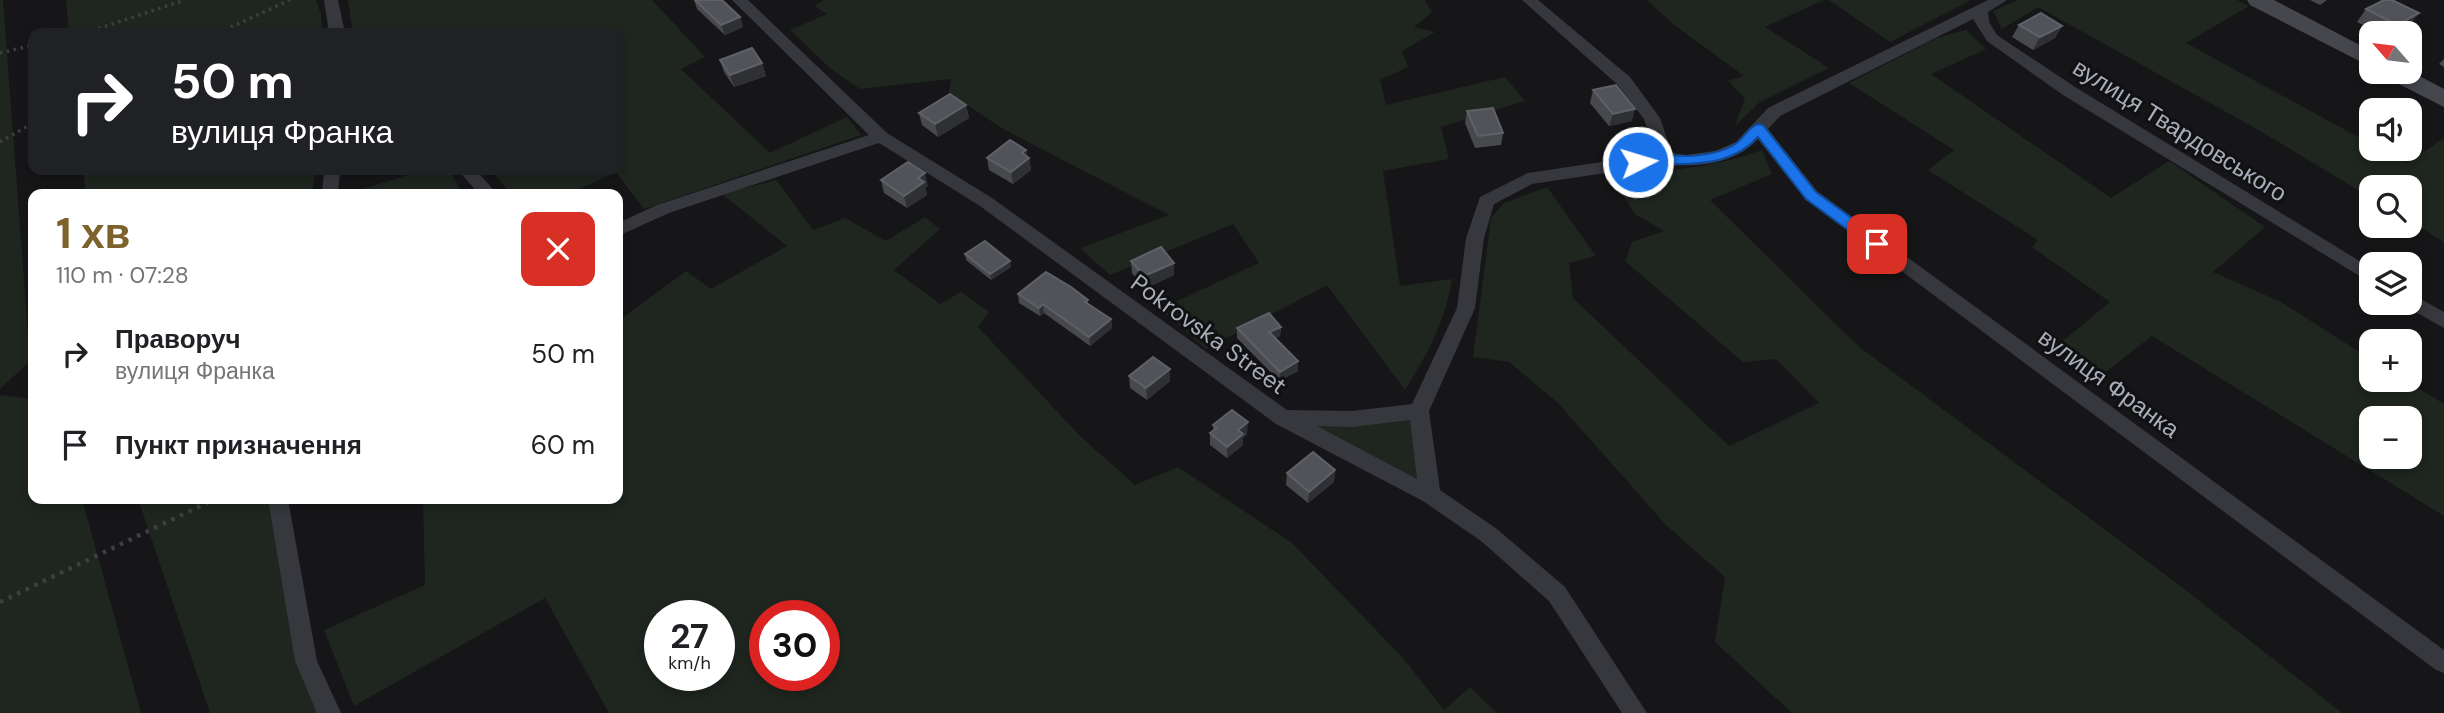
<!DOCTYPE html>
<html lang="uk">
<meta charset="utf-8">
<style>
:root{--surface:#fff;--page:#f2f2f2;--text:#202124;--muted:#757577;--accent:#7e622b}
body{margin:0;font-family:"DM Sans",sans-serif;background:var(--page);color:var(--text);height:100vh;display:flex;flex-direction:column;font-size:26px;white-space:nowrap}
*{box-sizing:border-box;margin:0}
p{font-size:23px;color:var(--muted)}
.icon{flex:none;width:38px;height:38px;fill:none;stroke:currentColor;stroke-width:2;stroke-linecap:round;stroke-linejoin:round}
.map{position:relative;flex:1;overflow:hidden}
.panel{position:absolute;left:28px;top:189px;width:595px;height:315px;display:flex;flex-direction:column;background:var(--surface);border-radius:14px;box-shadow:0 4px 10px #0003}
.panel>*{flex:none}
.hud{position:absolute;left:28px;top:28px;width:595px;height:147px;border-radius:14px;box-shadow:0 4px 10px #0003;background:#202124;color:#fff;overflow:hidden}
.needle{width:46px;rotate:298deg}
.tools{position:absolute;left:2359px;top:21px;display:grid;gap:14px}
.tools a{display:grid;place-items:center;width:63px;height:63px;border-radius:14px;background:var(--surface);box-shadow:0 4px 10px #0003;font-size:35px}
.speed{position:absolute;left:644px;top:600px;display:flex;gap:14px;font-size:35px;font-weight:700;text-align:center}
.speed>*{display:grid;place-content:center;width:91px;height:91px;border-radius:50%;background:var(--surface);box-shadow:0 4px 10px #0003;line-height:1}
.speed small{font-size:18px;font-weight:400}
.speed .limit{border:10px solid #d22;background:#fff;color:#111}
.pin{position:absolute;display:grid;place-items:center;width:60px;height:60px;color:#fff;margin:-30px;border-radius:14px;box-shadow:0 4px 10px #0006}
.me{position:absolute;width:77px;margin:-38px;rotate:85deg;stroke-linejoin:round;filter:drop-shadow(0 0 5px #0008)}
.turn{display:flex;align-items:center;gap:24px;height:147px;padding:0 28px;font-size:32px}
.turn .icon{width:91px;height:91px;stroke-width:2.5}
.turn b{display:block;font-size:49px;line-height:60px}
.round{display:grid;place-items:center;flex:none;width:74px;height:74px;border-radius:14px;background:var(--page)}
.overview{display:flex;align-items:center;justify-content:space-between;height:119px;padding:0 28px}
h1{font-size:42px;font-weight:800;line-height:52px;color:var(--accent)}
ul{padding:0;list-style:none}
li{display:flex;align-items:center;gap:21px;height:91px;padding:0 28px}
li div{flex:1}
li b{display:block;font-size:26px}
li em{font-style:normal}
.map>svg:first-child{display:block}
.green{fill:#1e261f;fill-rule:evenodd}
.lines{fill:none;stroke-linecap:round;stroke-linejoin:round}
.path-far1{stroke:#3d3f44;stroke-width:3.5;stroke-dasharray:2.5 4.5;stroke-linecap:butt}
.path{stroke:#3d3f44;stroke-width:4.5;stroke-dasharray:3.5 6;stroke-linecap:butt}
.street{fill:#37383d;fill-rule:evenodd}
.secondary{fill:#45474d;fill-rule:evenodd}
.wall{fill:#47494d}
.shaded-wall{fill:#2f3033}
.building{fill:#525359;stroke:#5f6168;stroke-width:2}
.route{fill:#1a73e8;stroke:#114b97;stroke-width:2}
.labels{text-anchor:middle;dominant-baseline:central;stroke-width:6;stroke-linejoin:round;paint-order:stroke}
.street-label{font-size:24px;fill:#a8adb8;stroke:#111113}
</style>
<div class="map">
<svg width="2444" height="713" viewBox="0 0 2444 713">
<rect width="100%" height="100%" fill="#161618"/>
<g class="green">
<polygon points="0,0 3,0 30,361 0,389"/>
<polygon points="66,0 316,0 321,14 322,33 69,33"/>
<polygon points="348,0 652,0 705,57 681,69 770,153 847,117 861,135 644,209 616,172 569,194 511,194 491,170 618,170 618,33 353,33"/>
<path d="M 824,0 L 1425,0 L 1432,12 L 1414,27 L 1435,32 L 1402,51 L 1408,67 L 1380,80 L 1386,105 L 1505,77 L 1525,101 L 1441,127 L 1449,159 L 1383,171 L 1400,286 L 1452,279 C 1446,320 1427,355 1405,390 L 1327,285 L 1206,349 L 1160,309 L 1259,263 L 1233,224 L 1110,275 L 1080,248 L 1169,215 L 1001,128 L 949,92 L 951,79 L 860,89 L 831,69 L 790,30 L 827,14 L 814,6 Z"/>
<polygon points="1647,0 1824,0 1765,27 1829,68 1760,102 1735,126 1745,98 1728,81 1744,76 1673,24"/>
<polygon points="1829,0 1971,0 1890,42"/>
<polygon points="2018,0 2237,0 2249,6 2186,43 2371,144 2371,149 2380,149 2407,163 2444,138 2444,242 2410,221 2410,187 2371,187 2371,198 2262,132 2038,7 2002,29 1993,11"/>
<path d="M 1966,30 L 1986,49 L 1931,74 L 2111,198 L 2169,161 L 2265,227 L 2213,272 L 2281,302 L 2371,359 L 2371,380 L 2405,380 L 2444,404 L 2444,516 L 2152,336 L 2094,381 L 2052,350 L 2110,302 L 2032,247 L 2038,240 L 1928,170 L 1954,150 L 1849,83 L 1936,38 ZM 2410,418 L 2410,457 L 2371,457 L 2371,418 Z"/>
<path d="M 1762,150 L 1772,174 L 1710,200 L 1858,346 L 2174,581 L 2342,713 L 1792,713 L 1715,642 L 1725,577 L 1666,525 L 1558,403 L 1509,362 L 1473,357 L 1491,218 L 1504,203 L 1547,187 L 1596,256 L 1569,263 L 1573,298 L 1729,446 L 1819,403 L 1776,359 L 1743,362 L 1625,261 L 1632,242 L 1664,231 L 1635,214 L 1619,189 L 1636,172 C 1680,171 1721,165 1762,150 Z"/>
<polygon points="83,170 315,170 312,194 86,194"/>
<polygon points="424,170 449,170 463,194 347,194"/>
<path d="M 776,180 L 813,230 L 845,218 L 886,241 L 925,217 L 940,229 L 894,270 L 940,304 L 961,292 L 989,312 L 978,327 L 1081,437 L 1135,485 L 1178,467 L 1292,543 L 1403,658 L 1444,710 L 1470,687 L 1497,713 L 609,713 L 545,598 L 354,706 L 324,630 L 425,585 L 423,499 L 618,499 L 618,335 L 624,330 L 621,319 L 686,271 L 711,289 L 787,246 L 722,194 ZM 660,616 L 719,616 L 719,676 L 660,676 ZM 765,616 L 824,616 L 824,676 L 765,676 Z"/>
<polygon points="0,395 33,399 33,499 82,499 141,713 0,713"/>
<polygon points="1413,418 1420,482 1304,424"/>
<polygon points="138,499 278,499 306,661 329,713 210,713"/>
</g>
<g class="lines">
<g class="path-far1">
<polyline points="85,33 185,0"/>
<polyline points="218,33 290,0"/>
<polyline points="0,53 33,45"/>
<polyline points="0,142 33,123"/>
</g>
<polyline class="path" points="0,602 215,499"/>
<g class="street">
<polygon points="324,0 338,0 345,33 329,33"/>
<path d="M 732,0 L 748,0 L 887,133 L 992,198 L 1287,410 L 1352,411 L 1412,404 L 1457,308 L 1466,238 L 1480,197 L 1528,173 L 1655,154 L 1644,119 L 1618,85 L 1522,0 L 1538,0 L 1630,77 L 1660,118 L 1672,153 L 1686,155 L 1715,151 L 1736,142 L 1768,108 L 1988,0 L 2007,0 L 1988,12 L 1989,22 L 1997,35 L 2075,87 L 2371,268 L 2371,283 L 2063,95 L 1987,41 L 1973,19 L 1780,116 L 1768,129 L 1817,191 L 2444,650 L 2444,673 L 2436,670 L 1805,199 L 1758,139 C 1735,164 1697,168 1665,164 L 1532,184 L 1494,204 L 1484,238 L 1475,308 L 1429,411 L 1440,490 L 1497,529 L 1565,587 L 1647,713 L 1622,713 L 1549,601 L 1481,541 L 1423,501 L 1276,424 L 980,206 L 879,143 L 669,213 L 618,236 L 618,223 L 657,205 L 869,135 ZM 1410,420 L 1417,479 L 1317,426 L 1352,427 Z"/>
<polygon points="324,170 340,170 338,194 322,194"/>
<polygon points="458,170 476,170 497,194 479,194"/>
<polygon points="2410,293 2444,312 2444,328 2403,305 2402,303 2410,303"/>
<polygon points="268,499 288,499 317,661 341,713 317,713 295,661"/>
</g>
<g class="secondary">
<polygon points="2247,0 2274,0 2371,51 2371,67 2250,5"/>
<polygon points="2410,71 2444,89 2444,107 2385,77 2382,72"/>
</g>
</g>
<g class="wall">
<polygon points="694,0 722,0 740,17 743,27 725,35 697,9"/>
<polygon points="2310,0 2327,0 2320,5"/>
<polygon points="2366,9 2419,13 2409,26 2395,33 2379,33 2357,22"/>
<polygon points="2019,25 2062,26 2055,38 2033,50 2012,37"/>
<polygon points="2444,59 2444,67 2439,64"/>
<polygon points="720,60 762,63 766,76 734,87 724,72"/>
<polygon points="1593,90 1632,121 1609,126 1590,103"/>
<polygon points="966,105 969,118 938,137 922,125 919,113"/>
<polygon points="1467,111 1503,133 1501,145 1475,148 1465,123"/>
<polygon points="1026,150 1027,157 1029,158 1031,170 1013,184 989,170 987,158"/>
<polygon points="881,180 928,186 925,188 927,195 907,208 884,193"/>
<polygon points="965,254 1010,261 1011,267 991,280 966,260"/>
<polygon points="1131,261 1174,263 1174,275 1144,289 1132,273"/>
<polygon points="1018,294 1088,300 1088,303 1111,319 1112,328 1090,346 1044,313 1040,316 1019,303"/>
<polygon points="1281,327 1280,336 1276,338 1298,361 1298,371 1279,381 1237,338 1237,328"/>
<polygon points="1170,369 1170,381 1147,400 1130,388 1129,376"/>
<polygon points="1213,425 1247,434 1243,438 1243,445 1227,458 1210,445 1210,433 1213,431"/>
<polygon points="1335,470 1334,482 1308,503 1286,485 1287,473"/>
</g>
<g class="shaded-wall">
<polygon points="2419,13 2409,26 2395,33 2391,33 2397,25"/>
<polygon points="740,17 743,27 725,35 721,25"/>
<polygon points="2062,26 2055,38 2033,50 2040,37"/>
<polygon points="762,63 766,76 734,87 730,75"/>
<polygon points="966,105 969,118 938,137 935,124"/>
<polygon points="1635,109 1632,121 1609,126 1613,114"/>
<polygon points="1026,150 1028,159 1029,158 1031,170 1013,184 1011,172 1022,153"/>
<polygon points="925,173 928,186 925,188 927,195 907,208 904,196 918,178"/>
<polygon points="1010,261 1011,267 991,280 990,274"/>
<polygon points="1174,263 1174,275 1144,289 1144,276"/>
<polygon points="1043,304 1044,313 1040,316 1039,308"/>
<polygon points="1111,319 1112,328 1090,346 1089,337"/>
<polygon points="1281,327 1280,336 1269,342 1269,332"/>
<polygon points="1298,361 1298,371 1279,381 1280,372"/>
<polygon points="1170,369 1170,381 1147,400 1146,388"/>
<polygon points="1248,422 1247,434 1243,438 1243,445 1227,458 1227,447 1238,430"/>
<polygon points="1335,470 1334,482 1308,503 1309,492"/>
</g>
<g class="building">
<polygon points="695,0 722,0 740,17 721,25"/>
<polygon points="2384,0 2392,0 2419,13 2397,25 2366,9"/>
<polygon points="2041,13 2062,26 2040,37 2019,25"/>
<polygon points="752,48 762,63 730,75 720,60"/>
<polygon points="1616,85 1635,109 1613,114 1593,90"/>
<polygon points="950,94 966,105 935,124 919,113"/>
<polygon points="1493,108 1503,133 1478,136 1467,111"/>
<polygon points="1010,140 1026,150 1022,153 1029,158 1011,172 987,158"/>
<polygon points="908,162 925,173 918,178 924,182 904,196 881,180"/>
<polygon points="985,241 1010,261 990,274 965,254"/>
<polygon points="1161,247 1174,263 1144,276 1131,261"/>
<polygon points="1046,272 1071,287 1088,300 1085,302 1111,319 1089,337 1043,304 1039,308 1018,294"/>
<polygon points="1269,313 1281,327 1269,332 1298,361 1280,372 1237,328"/>
<polygon points="1153,357 1170,369 1146,388 1129,376"/>
<polygon points="1232,410 1248,422 1238,430 1243,434 1227,447 1210,433 1217,428 1213,425"/>
<polygon points="1313,452 1335,470 1309,492 1287,473"/>
</g>
<path class="route" d="M 1758,124 L 1763,125 L 1816,192 L 1882,240 L 1884,244 L 1882,247 L 1871,247 L 1806,199 L 1758,137 C 1725,173 1680,160 1638,167 L 1631,162 C 1645,147 1672,157 1690,156 C 1705,155 1725,152 1738,142 C 1745,136 1749,127 1758,124 Z"/>
<g class="labels">
<g class="street-label">
<text transform="translate(2180 130) rotate(32)">вулиця Твардовського</text>
<text transform="translate(1209 334) rotate(36)">Pokrovska Street</text>
<text transform="translate(2109 383) rotate(36)">вулиця Франка</text>
</g>
</g>
</svg>
<div class="tools">
<a><svg class="needle" viewBox="-14 -14 28 28"><path d="M0-13l5 13h-10z" fill="#e53935"/><path d="M0 13l5-13h-10z" fill="#757577"/></svg></a>
<a><svg class="icon" aria-label="sound" viewBox="0 0 24 24"><path d="M4 9h4l5-4v14l-5-4H4zM17 9q2 3 0 6"/></svg></a>
<a><svg class="icon" aria-label="search" viewBox="0 0 24 24"><circle cx="10" cy="10" r="6"/><path d="M15 15l6 6"/></svg></a>
<a><svg class="icon" aria-label="layers" viewBox="0 0 24 24"><path d="M12 4l9 5-9 5-9-5zM3 14l9 5 9-5"/></svg></a>
<a>+</a>
<a>−</a>
</div>
<div class="speed"><div>27<small>km/h</small></div><div class="limit">30</div></div>
<div class="pin" style="left:1877px;top:244px;background:#d93025"><svg class="icon" aria-label="arrive" viewBox="0 0 24 24"><path d="M6 21V4h12l-3 4 3 4H6"/></svg></div>
<svg class="me" style="left:1638px;top:162px" viewBox="-20 -20 40 40"><circle r="17" fill="#1a73e8" stroke="#fff" stroke-width="3"/><path d="M0-11L8 9 0 5-8 9z" fill="#fff"/></svg>
<div class="hud">
<div class="turn"><svg class="icon" aria-label="right" viewBox="0 0 24 24"><path d="M7 20v-9h11M14 6l5 5-5 5"/></svg><div><b>50 m</b>вулиця Франка</div></div>
</div>
<section class="panel">
<div class="overview"><div><h1>1 хв</h1><p>110 m · 07:28</p></div><a class="round" style="background:#d93025;color:#fff"><svg class="icon" aria-label="close" viewBox="0 0 24 24"><path d="M6 6l12 12M18 6L6 18"/></svg></a></div>
<ul>
<li><svg class="icon" aria-label="right" viewBox="0 0 24 24"><path d="M7 20v-9h11M14 6l5 5-5 5"/></svg><div><b>Праворуч</b><p>вулиця Франка</p></div><em>50 m</em></li>
<li><svg class="icon" aria-label="arrive" viewBox="0 0 24 24"><path d="M6 21V4h12l-3 4 3 4H6"/></svg><div><b>Пункт призначення</b></div><em>60 m</em></li>
</ul>
</section>
</div>
